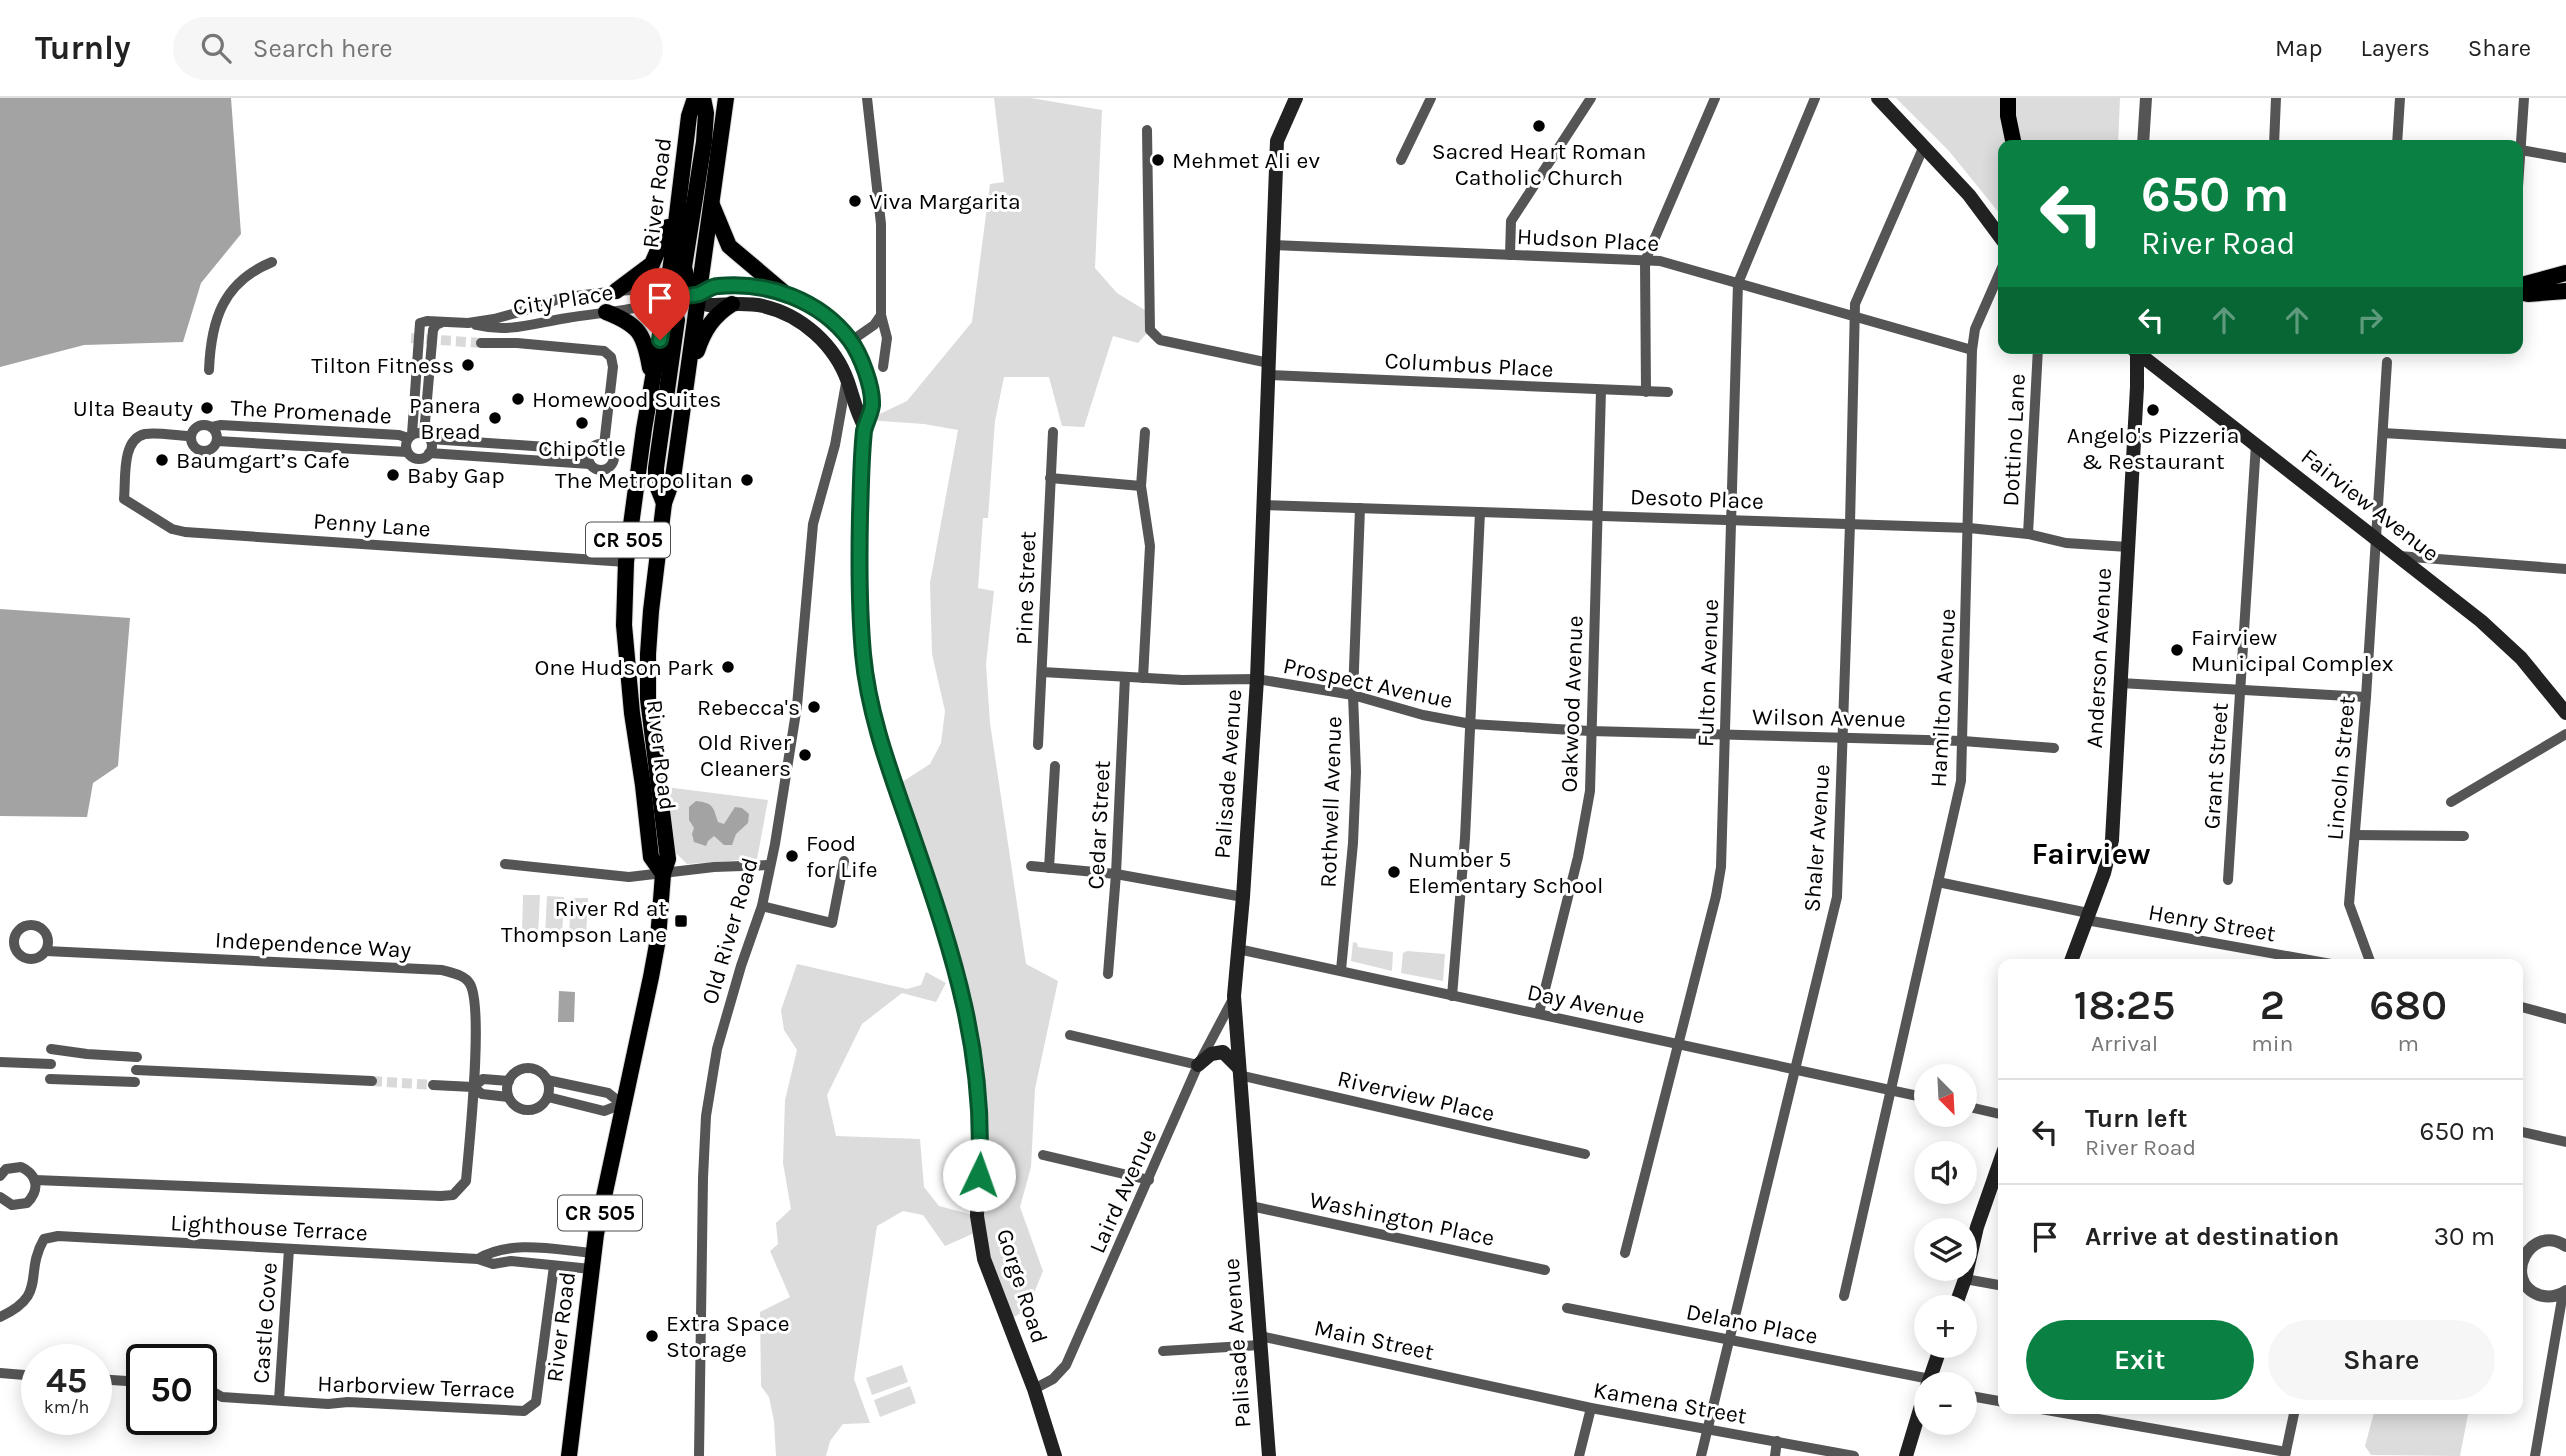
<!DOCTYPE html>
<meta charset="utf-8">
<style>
:root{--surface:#fff;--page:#f6f6f6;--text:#222;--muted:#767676;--line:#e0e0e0;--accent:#0b8043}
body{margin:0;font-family:Karla,sans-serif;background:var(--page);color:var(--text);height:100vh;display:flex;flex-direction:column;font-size:26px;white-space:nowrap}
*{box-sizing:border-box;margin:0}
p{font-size:23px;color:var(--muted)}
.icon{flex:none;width:38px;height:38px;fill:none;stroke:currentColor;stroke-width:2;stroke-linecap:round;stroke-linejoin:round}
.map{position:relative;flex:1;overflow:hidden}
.panel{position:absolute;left:1998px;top:861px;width:525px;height:455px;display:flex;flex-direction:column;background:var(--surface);border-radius:14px;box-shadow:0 4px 18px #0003}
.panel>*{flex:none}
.top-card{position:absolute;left:1998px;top:42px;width:525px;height:214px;border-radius:14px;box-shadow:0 4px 18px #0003;background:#0b8043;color:#fff;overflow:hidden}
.needle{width:46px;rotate:156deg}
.tools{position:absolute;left:1914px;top:966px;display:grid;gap:14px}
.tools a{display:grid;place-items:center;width:63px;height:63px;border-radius:50%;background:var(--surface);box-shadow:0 4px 18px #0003;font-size:35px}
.speed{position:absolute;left:21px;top:1246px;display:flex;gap:14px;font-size:35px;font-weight:700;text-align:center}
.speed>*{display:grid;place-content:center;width:91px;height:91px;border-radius:50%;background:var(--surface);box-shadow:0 4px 18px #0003;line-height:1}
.speed small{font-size:18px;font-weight:400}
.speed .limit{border:4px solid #111;border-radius:10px;background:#fff;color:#111}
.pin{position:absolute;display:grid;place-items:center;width:60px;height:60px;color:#fff;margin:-72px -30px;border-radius:50% 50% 50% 0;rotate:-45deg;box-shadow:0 0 7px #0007}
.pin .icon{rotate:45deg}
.me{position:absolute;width:77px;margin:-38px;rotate:3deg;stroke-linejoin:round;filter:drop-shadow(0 0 5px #0008)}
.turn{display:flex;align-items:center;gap:24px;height:147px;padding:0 28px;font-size:32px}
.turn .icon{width:91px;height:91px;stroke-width:2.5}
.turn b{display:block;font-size:49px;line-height:60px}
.lanes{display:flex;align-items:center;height:66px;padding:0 28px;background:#0003;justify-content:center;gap:35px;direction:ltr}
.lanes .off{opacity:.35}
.eta{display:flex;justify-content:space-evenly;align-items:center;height:119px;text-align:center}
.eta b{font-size:42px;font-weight:600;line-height:49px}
.action{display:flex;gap:14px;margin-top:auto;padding:14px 28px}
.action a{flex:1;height:80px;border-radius:42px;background:var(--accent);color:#fff;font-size:28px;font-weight:600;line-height:80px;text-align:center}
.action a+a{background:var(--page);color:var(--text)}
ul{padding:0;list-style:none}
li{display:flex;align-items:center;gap:21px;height:105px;padding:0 28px;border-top:2px solid var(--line)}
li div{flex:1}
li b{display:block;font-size:26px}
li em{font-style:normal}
header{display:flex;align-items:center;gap:42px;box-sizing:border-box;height:98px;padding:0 35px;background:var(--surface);border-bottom:2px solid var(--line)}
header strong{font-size:33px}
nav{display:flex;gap:38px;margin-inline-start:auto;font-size:24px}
.search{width:490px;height:63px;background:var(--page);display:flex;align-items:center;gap:18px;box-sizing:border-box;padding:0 24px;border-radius:38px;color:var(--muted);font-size:26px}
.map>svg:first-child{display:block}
.green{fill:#dcdcdc}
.water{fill:#a3a3a3}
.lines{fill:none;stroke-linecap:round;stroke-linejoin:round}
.minor-tunnel{stroke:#d9d9d9;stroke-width:10;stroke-dasharray:10 5;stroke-linecap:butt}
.primary-casing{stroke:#dbdbdb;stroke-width:18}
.minor{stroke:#555;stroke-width:10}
.tertiary{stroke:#555;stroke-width:12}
.secondary{stroke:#222;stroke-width:14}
.primary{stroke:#000;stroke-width:16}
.route-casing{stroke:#07532c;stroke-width:18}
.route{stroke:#0b8043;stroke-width:12}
.poi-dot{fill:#000;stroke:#fff;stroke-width:2.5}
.labels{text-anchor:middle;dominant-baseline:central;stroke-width:6;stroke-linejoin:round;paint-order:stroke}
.shield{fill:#fff;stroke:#4c4c4c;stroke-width:2}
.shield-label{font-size:21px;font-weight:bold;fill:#000}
.poi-label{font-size:23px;fill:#000;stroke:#fff;text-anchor:start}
.street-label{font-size:23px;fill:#000;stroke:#fff}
.district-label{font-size:30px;font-weight:bold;fill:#000;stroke:#fff}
</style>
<header>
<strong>Turnly</strong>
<div class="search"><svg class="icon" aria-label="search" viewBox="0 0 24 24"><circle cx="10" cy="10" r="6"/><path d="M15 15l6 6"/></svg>Search here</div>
<nav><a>Map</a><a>Layers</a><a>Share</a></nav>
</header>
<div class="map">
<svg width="2566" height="1358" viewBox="0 0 2566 1358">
<rect width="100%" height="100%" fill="#fff"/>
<g class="green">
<polygon points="994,0 1031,0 1102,12 1095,170 1117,195 1148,214 1150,232 1138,245 1113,238 1084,329 1062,328 1049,279 1004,279 995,323 988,420 983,420 978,490 994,493 986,566 990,625 1026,866 1058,883 1035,991 1031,1069 1020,1109 1043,1173 1027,1212 1006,1223 979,1133 945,1148 923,1117 903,1113 877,1128 854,1281 870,1325 843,1326 830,1343 826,1358 776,1358 774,1323 769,1299 761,1288 760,1214 790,1199 770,1153 778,1146 776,1125 791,1111 783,1065 785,1002 797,952 784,932 781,912 797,866 907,891 921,887 926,874 946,885 936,904 902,895 862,926 827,997 836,1038 920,1041 924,1089 939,1108 977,1118 973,946 896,688 930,666 941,645 945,613 932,556 930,485 958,332 924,326 867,322 907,303 972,224 990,86 1004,84"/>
<polygon points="1896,0 2120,0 2118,47 2004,47 2004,121 1949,53"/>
<polygon points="666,689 768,702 757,761 687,766 674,753"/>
<polygon points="523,797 540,797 538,836 522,835"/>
<polygon points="547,798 564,799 562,837 545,837"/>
<polygon points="571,800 588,800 586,839 569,838"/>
<polygon points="1353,844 1357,845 1358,849 1393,854 1392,873 1351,863"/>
<polygon points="1407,853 1445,856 1443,883 1401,875 1403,855"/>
<polygon points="902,1267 908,1284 872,1297 866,1280"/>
<polygon points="910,1288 916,1305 880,1319 874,1302"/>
<polygon points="2375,1311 2469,1311 2460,1358 2371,1357 2365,1348"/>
</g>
<g class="water">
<polygon points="0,0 231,0 241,136 201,185 183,244 84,247 0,269"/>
<polygon points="0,511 130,520 118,668 93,685 87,719 0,718"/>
<path d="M 696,703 C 714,705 713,709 718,724 L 724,726 L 735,709 L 742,710 L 749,716 L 748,725 L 736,736 L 732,747 L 724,747 L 714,738 L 708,743 L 706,748 L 694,744 L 692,736 L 694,730 L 689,722 L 689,709 Z"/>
<polygon points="559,893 575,894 574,924 558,924"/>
</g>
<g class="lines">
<g class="minor-tunnel">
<polyline points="411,240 481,245"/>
<polyline points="372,983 433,987"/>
</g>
<g class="primary-casing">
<g id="primary">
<polyline points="2008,0 2008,18 2014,47"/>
<polyline points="712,107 729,148 787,197"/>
<polyline points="2518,188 2566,175"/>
<polyline points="616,193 652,166 668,129"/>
<polyline points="2518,194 2528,196 2566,193"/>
<polyline points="698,196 686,178 684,169 704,44 706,15 703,0"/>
<path d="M 606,214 C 639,227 644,235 650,270"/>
<path d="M 697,253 C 704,232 713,218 732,206"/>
<polyline points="664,405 656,385 656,370 677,222 673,207 667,199"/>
<polyline points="663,776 651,759 643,687 632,615 624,527 626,464 644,331 667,199 689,18 695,0"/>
<polyline points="569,1358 596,1136 651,879 658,841 663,776 668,761 648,601 648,556 651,513 664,405 673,380 726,0"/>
</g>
</g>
<g class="minor">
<polyline points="1147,32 1150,232 1160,242 1269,265"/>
<polyline points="2274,47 2276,0"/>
<polyline points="2397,47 2400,0"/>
<polyline points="2521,52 2566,60"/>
<polyline points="1401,62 1431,0"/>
<polyline points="2518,89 2524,0"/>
<polyline points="1273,147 1660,163 1972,252"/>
<polyline points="1510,157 1511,123 1591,0"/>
<polyline points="881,217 887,240 883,269"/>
<path d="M 476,227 C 510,235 534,225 567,220 C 601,214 636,214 667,199"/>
<polyline points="851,243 874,227 881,217 881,126 867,0"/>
<polyline points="481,245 517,245 604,253 611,259 613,269 604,347"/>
<path d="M 209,272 C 211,222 223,184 272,164"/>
<polyline points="1268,277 1668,294"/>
<polyline points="1646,294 1645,163 1715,0"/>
<circle cx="204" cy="340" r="13"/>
<polyline points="212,329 221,327 399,337 408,340"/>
<polyline points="2383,335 2566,346"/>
<circle cx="419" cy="348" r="13"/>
<polyline points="412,336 420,225 427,223 468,225 494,221 538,209 560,200 616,193 647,191 667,199"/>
<polyline points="424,336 433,232 436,227 443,224"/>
<path d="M 191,338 C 177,338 159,334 145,336 C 121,341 126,382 124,401 L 172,431 L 185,434 L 626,464"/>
<polyline points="430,341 591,352"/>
<polyline points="217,343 407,354"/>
<circle cx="601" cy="359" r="13"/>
<polyline points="429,355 590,366"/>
<polyline points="1050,380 1141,388"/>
<polyline points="1263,407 1969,430 2028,436 2066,445 2128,449"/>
<polyline points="2028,436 2038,250"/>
<polyline points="2399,458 2566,471"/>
<polyline points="1042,574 1182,582 1257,581 1353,597 1423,617 1471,626 1590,633 1963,643 2054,650"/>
<polyline points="1143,580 1150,448 1141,388 1145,334"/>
<polyline points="2120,585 2366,599"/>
<polyline points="1038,647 1053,334"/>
<polyline points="2451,704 2566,636"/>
<polyline points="2355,737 2464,738"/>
<polyline points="505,766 629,779 714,769 770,767"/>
<polyline points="1031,768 1116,776 1243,799"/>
<polyline points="1049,770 1055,668"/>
<polyline points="2228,782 2256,346"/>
<polyline points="1938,784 2088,815"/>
<polyline points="762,808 832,825 844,763"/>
<polyline points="2086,822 2331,866"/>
<circle cx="31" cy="844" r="17"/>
<polyline points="1238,851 1927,1000"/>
<polyline points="2371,866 2349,806 2366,599 2387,264"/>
<polyline points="1341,872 1353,745 1356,674 1353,597 1360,410"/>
<polyline points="1108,876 1116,776 1125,579"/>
<polyline points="1452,898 1465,740 1480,414"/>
<polyline points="2518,908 2566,921"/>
<polyline points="1539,915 1578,759 1590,693 1601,292"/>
<polyline points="1070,937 1198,967"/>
<polyline points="51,951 87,956 137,959"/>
<polyline points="0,964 51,966"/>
<circle cx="528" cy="991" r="21"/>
<polyline points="136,972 372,983"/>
<polyline points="1239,977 1585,1056"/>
<polyline points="50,981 135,984"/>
<polyline points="547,982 608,995 622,1006"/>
<polyline points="433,987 473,989 482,996 508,999"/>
<polyline points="473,989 483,981 509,983"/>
<polyline points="548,999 604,1013 622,1006"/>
<polyline points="1965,1008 2004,1017"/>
<polyline points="2518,1033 2566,1044"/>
<polyline points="1043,1057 1149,1082"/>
<path d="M 0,1078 L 6,1071 L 21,1069 C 38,1077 40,1092 27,1105 L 12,1107 L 0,1099"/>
<path d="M 35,1082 L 441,1098 L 453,1097 L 466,1083 C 469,1048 484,911 470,886 C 465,877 452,875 442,872 L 46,853"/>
<polyline points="1251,1108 1545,1172"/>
<polyline points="1625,1155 1716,798 1721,769 1738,185 1815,0"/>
<path d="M 478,1161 C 511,1141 556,1152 593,1155"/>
<polyline points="1965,1181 2004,1188"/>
<polyline points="1844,1198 1961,683 1972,252 1975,231 2004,165"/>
<polyline points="1567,1210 1930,1281"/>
<path d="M 0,1219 C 49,1196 23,1177 44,1141 L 58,1138 L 478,1161 L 493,1166 L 511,1163 L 591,1171"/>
<polyline points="1260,1238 1591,1310 1854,1358"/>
<polyline points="1163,1253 1260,1247"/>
<polyline points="0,1275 37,1278"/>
<polyline points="96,1281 142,1284"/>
<polyline points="201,1287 222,1299 328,1306 348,1304 524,1313 536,1304 554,1168"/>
<polyline points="1034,1291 1053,1281 1066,1267 1198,967 1234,899"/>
<polyline points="1965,1297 2004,1304"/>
<polyline points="279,1302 289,1151"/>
<polyline points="2041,1311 2286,1354"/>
<polyline points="699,1358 703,1080 706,1018 717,951 741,868 762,808 775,746 797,608 813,426 835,347 846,285"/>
<polyline points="1579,1358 1591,1310"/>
<polyline points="1701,1358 1837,799 1850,426 1855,206 1924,48"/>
<polyline points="1775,1358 1777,1343"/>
<polyline points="2285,1358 2295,1311"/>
<polyline points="2535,1358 2563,1195"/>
</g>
<g class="tertiary">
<polyline points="2143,47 2146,0"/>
<path d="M 2566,1148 C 2530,1124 2501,1183 2539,1197 C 2549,1200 2558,1198 2566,1193"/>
</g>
<g class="secondary">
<polyline points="1878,0 1969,97 2004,144"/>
<path d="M 698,196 L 708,207 C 726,207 745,204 763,208 C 802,217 835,247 848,284 C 854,302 856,313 865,330"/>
<polyline points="667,199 698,196 714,188 764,189 787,197 815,210 831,223 851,243 866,273 872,306 865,330 861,367 859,486 866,585 879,640 945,833 973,946 980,1012 977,1118 984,1161 1034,1291 1055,1358"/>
<polyline points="2133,251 2481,523 2521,560 2566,615"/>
<polyline points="2070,866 2104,775 2112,742 2137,289 2137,250"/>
<polyline points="1198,967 1211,956 1223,954 1238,969"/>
<polyline points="1955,1209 1965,1181 1977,1129 2004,1052"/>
<polyline points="1928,1286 1941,1248"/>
<polyline points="1269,1358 1234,898 1243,799 1257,581 1277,43 1296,0"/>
<polyline points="1906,1358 1927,1288"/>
</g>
<use href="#primary" class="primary"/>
</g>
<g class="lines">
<g class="route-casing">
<path id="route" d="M 660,242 L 667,199 C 677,198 689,199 699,196 C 705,194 711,188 718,188 C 767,183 820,202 850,242 C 861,257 873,289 872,307 C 871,316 866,324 864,333 C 861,361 861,389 860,418 C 859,464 859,510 863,556 C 869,622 894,683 915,745 C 954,858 986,956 979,1077"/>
</g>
<use href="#route" class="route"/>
</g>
<g class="poi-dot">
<circle cx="1539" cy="28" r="7"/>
<circle cx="1158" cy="62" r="7"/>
<circle cx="855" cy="103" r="7"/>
<circle cx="468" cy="267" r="7"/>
<circle cx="518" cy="301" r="7"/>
<circle cx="207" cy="310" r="7"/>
<circle cx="2153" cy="312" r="7"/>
<circle cx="495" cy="320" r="7"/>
<circle cx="582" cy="325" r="7"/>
<circle cx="162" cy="362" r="7"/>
<circle cx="393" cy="377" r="7"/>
<circle cx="747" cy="382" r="7"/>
<circle cx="2177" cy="552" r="7"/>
<circle cx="728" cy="569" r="7"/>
<circle cx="814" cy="609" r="7"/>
<circle cx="805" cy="657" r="7"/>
<circle cx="792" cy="758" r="7"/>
<circle cx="1394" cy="774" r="7"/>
<rect x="674" y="816" width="14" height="14" rx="3.5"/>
<circle cx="652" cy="1238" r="7"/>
</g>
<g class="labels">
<g class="shield">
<rect x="586" y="424.5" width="84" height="35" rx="5"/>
<rect x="558" y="1097.5" width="84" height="35" rx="5"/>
</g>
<g class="shield-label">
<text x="628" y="442">CR 505</text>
<text x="600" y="1115">CR 505</text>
</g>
<g class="poi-label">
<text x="1539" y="53" text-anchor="middle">Sacred Heart Roman<tspan x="1539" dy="26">Catholic Church</tspan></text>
<text x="1172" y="62">Mehmet Ali ev</text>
<text x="869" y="103">Viva Margarita</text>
<text x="454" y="267" text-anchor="end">Tilton Fitness</text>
<text x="532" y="301">Homewood Suites</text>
<text x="481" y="307" text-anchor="end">Panera<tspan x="481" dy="26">Bread</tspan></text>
<text x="193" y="310" text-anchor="end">Ulta Beauty</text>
<text x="2153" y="337" text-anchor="middle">Angelo's Pizzeria<tspan x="2153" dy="26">&amp; Restaurant</tspan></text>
<text x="582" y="350" text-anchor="middle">Chipotle</text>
<text x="176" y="362">Baumgart’s Cafe</text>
<text x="407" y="377">Baby Gap</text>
<text x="733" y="382" text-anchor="end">The Metropolitan</text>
<text x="2191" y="539">Fairview<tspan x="2191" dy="26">Municipal Complex</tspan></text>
<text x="714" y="569" text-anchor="end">One Hudson Park</text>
<text x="800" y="609" text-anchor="end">Rebecca's</text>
<text x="791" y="644" text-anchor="end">Old River<tspan x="791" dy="26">Cleaners</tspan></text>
<text x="806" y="745">Food<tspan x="806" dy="26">for Life</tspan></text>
<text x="1408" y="761">Number 5<tspan x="1408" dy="26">Elementary School</tspan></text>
<text x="667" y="810" text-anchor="end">River Rd at<tspan x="667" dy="26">Thompson Lane</tspan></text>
<text x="666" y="1225">Extra Space<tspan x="666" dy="26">Storage</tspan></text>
</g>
<g class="street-label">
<text transform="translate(657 95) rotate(-83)">River Road</text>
<text transform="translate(1588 142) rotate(3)">Hudson Place</text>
<text transform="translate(563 202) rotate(-9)">City Place</text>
<text transform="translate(1469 267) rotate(3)">Columbus Place</text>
<text transform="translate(311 314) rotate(3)">The Promenade</text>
<text transform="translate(2014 342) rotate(-87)">Dottino Lane</text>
<text transform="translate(1697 401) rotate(2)">Desoto Place</text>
<text transform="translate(2370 407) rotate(38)">Fairview Avenue</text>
<text transform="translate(372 427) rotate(4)">Penny Lane</text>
<text transform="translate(1026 490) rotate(-88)">Pine Street</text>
<text transform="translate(2099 560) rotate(-87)">Anderson Avenue</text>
<text transform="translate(1708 575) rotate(-88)">Fulton Avenue</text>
<text transform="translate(1368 585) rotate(12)">Prospect Avenue</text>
<text transform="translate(1943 600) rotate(-87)">Hamilton Avenue</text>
<text transform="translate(1572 606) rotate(-88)">Oakwood Avenue</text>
<text transform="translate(1829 620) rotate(1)">Wilson Avenue</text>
<text transform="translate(661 657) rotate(83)">River Road</text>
<text transform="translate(2216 668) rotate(-86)">Grant Street</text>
<text transform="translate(2341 670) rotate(-85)">Lincoln Street</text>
<text transform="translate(1228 676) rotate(-86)">Palisade Avenue</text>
<text transform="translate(1331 704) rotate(-88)">Rothwell Avenue</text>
<text transform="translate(1099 727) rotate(-87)">Cedar Street</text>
<text transform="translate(1817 740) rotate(-86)">Shaler Avenue</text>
<text transform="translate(2212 825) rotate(10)">Henry Street</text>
<text transform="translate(730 833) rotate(-74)">Old River Road</text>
<text transform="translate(313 847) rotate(3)">Independence Way</text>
<text transform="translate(1586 906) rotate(12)">Day Avenue</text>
<text transform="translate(1416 998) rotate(13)">Riverview Place</text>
<text transform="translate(1123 1093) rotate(-66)">Laird Avenue</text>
<text transform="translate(1402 1121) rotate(12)">Washington Place</text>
<text transform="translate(269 1130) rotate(3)">Lighthouse Terrace</text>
<text transform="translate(1022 1188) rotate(72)">Gorge Road</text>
<text transform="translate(265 1225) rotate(-86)">Castle Cove</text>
<text transform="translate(1752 1226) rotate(11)">Delano Place</text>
<text transform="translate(561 1229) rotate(-83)">River Road</text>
<text transform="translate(1374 1242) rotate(12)">Main Street</text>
<text transform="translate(1237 1245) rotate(-94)">Palisade Avenue</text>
<text transform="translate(416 1289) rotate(2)">Harborview Terrace</text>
<text transform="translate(1670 1305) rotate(10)">Kamena Street</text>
</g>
<g class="district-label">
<text x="2091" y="756">Fairview</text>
</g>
</g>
</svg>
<div class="tools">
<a><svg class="needle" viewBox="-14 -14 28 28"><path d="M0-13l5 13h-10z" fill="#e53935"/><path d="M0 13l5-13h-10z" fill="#767676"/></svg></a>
<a><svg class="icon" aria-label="sound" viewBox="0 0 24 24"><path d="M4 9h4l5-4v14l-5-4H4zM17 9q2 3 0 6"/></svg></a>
<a><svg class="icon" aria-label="layers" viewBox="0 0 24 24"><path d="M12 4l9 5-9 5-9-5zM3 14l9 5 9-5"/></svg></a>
<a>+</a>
<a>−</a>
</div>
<div class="speed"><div>45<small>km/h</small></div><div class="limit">50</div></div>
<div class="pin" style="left:660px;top:242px;background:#d93025"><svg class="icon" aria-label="arrive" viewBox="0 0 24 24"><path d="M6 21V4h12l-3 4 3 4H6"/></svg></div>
<svg class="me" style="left:979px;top:1077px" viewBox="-20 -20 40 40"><circle r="19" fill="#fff"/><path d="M0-13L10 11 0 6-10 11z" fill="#0b8043"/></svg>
<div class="top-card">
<div class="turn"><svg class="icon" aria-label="left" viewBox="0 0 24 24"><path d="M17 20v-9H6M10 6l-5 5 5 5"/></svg><div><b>650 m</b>River Road</div></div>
<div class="lanes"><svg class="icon" aria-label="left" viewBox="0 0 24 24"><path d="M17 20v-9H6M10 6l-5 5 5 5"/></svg><svg class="icon off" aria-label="ahead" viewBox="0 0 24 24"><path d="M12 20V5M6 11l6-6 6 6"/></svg><svg class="icon off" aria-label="ahead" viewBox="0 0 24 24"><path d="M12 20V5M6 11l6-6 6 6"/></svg><svg class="icon off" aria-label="right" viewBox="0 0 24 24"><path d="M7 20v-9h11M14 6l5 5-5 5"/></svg></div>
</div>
<section class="panel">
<div class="eta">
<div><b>18:25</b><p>Arrival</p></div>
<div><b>2</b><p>min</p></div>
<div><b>680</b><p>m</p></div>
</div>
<ul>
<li><svg class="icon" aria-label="left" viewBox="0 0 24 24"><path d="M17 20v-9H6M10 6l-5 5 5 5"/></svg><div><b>Turn left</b><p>River Road</p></div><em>650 m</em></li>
<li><svg class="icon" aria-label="arrive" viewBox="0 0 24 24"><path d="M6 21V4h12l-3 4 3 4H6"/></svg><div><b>Arrive at destination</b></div><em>30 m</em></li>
</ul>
<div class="action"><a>Exit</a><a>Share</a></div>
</section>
</div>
